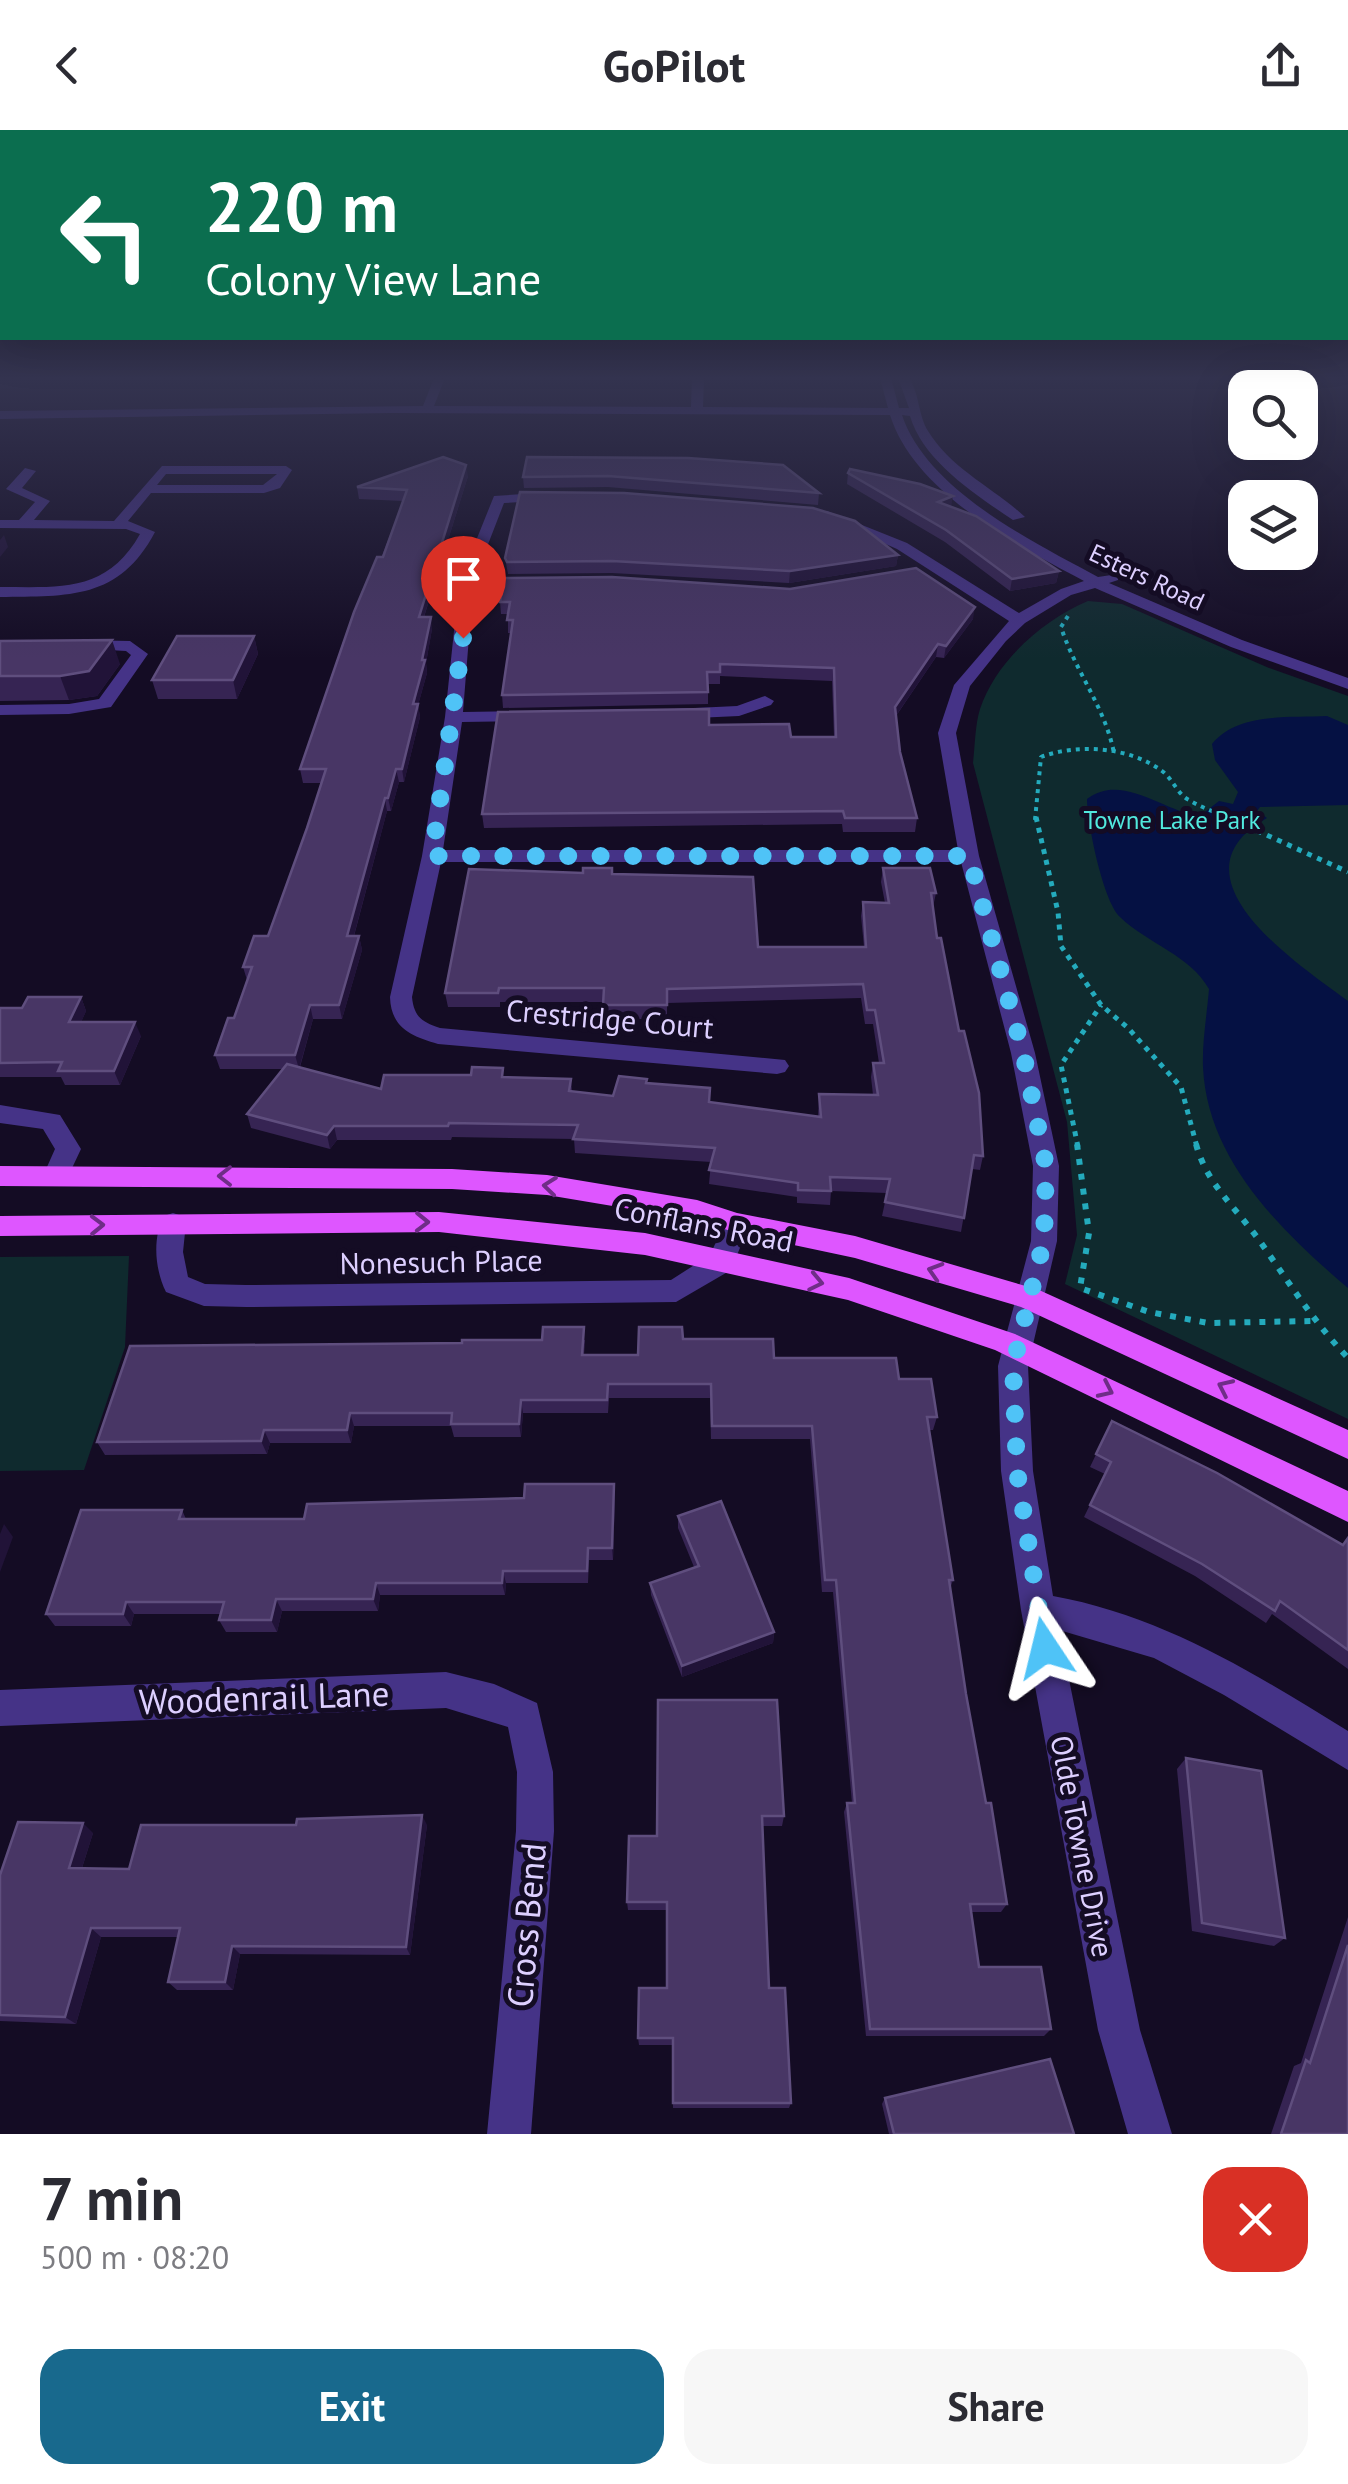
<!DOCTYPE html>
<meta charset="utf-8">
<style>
:root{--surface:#fff;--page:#f7f7f7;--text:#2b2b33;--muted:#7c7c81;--accent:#18698d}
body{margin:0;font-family:"PT Sans",sans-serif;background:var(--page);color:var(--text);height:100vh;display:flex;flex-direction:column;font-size:38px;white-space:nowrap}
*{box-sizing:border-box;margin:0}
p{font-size:32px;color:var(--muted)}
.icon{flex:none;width:55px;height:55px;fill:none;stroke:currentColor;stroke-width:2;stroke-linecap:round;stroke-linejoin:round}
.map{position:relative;height:2004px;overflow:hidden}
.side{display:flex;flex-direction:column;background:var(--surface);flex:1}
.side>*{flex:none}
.banner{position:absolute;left:0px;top:0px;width:1350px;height:210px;box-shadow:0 10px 40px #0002;background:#0b6e4f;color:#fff;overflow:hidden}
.tools{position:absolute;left:1228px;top:240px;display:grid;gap:20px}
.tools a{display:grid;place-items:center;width:90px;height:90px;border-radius:20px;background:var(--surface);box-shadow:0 10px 40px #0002;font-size:50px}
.pin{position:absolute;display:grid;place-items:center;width:85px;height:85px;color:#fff;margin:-102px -42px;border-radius:50% 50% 50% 0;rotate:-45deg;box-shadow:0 0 10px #0007}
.pin .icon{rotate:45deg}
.me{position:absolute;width:110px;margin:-55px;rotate:350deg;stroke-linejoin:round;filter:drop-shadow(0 0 8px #0008)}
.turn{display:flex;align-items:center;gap:35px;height:210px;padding:0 40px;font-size:45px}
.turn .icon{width:130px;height:130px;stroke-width:2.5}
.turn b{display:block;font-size:70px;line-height:85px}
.round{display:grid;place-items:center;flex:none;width:105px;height:105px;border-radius:30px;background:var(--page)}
.overview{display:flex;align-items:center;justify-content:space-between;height:170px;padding:0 40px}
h1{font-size:60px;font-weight:700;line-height:75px}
.action{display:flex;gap:20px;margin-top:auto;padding:20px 40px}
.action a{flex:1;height:115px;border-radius:30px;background:var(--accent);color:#fff;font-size:40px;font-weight:700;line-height:115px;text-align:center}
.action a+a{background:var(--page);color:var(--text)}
header{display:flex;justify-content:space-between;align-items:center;height:130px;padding:0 40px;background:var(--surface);font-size:45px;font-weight:700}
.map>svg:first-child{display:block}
.green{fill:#0f2a2e}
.water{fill:#051143}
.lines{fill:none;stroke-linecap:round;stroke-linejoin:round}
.path-far2{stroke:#24abbd;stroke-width:4;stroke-dasharray:4 5;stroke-linecap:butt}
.path-far1{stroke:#24abbd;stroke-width:5;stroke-dasharray:5 6;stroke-linecap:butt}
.path{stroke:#24abbd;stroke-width:6;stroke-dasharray:6 9;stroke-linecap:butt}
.minor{fill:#453387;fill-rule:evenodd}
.major{fill:#de56ff;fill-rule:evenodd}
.wall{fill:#362453}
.shaded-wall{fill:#211338}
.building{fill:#483665;stroke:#5f4e7e;stroke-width:2.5}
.oneway{stroke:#6f2d87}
.route{stroke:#4fc3f7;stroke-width:18;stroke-dasharray:0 32.4}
.labels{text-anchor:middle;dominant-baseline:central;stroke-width:10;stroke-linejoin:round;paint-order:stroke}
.far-street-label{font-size:25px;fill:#ddcfff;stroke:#140c24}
.far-park-label{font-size:25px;fill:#51e9de;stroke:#140c24}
.street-label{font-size:30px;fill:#ddcfff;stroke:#140c24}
.near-street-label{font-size:35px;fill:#ddcfff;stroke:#140c24}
</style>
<header><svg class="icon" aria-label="back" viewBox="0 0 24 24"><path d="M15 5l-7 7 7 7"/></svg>GoPilot<svg class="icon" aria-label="share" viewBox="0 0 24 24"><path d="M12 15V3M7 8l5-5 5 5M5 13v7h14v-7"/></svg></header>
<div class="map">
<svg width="1348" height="2004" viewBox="0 0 1348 2004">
<rect width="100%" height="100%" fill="#140c24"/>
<g class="green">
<path d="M 1088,471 L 1122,474 L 1269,538 L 1348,566 L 1348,1289 L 1065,1154 L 1077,1105 L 1067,992 L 973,633 C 975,616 975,595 980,579 C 996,531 1043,490 1088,471 Z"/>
<polygon points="129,1126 125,1217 84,1340 0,1341 0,1127"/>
</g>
<path class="water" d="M 1327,586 L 1348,595 L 1348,675 L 1260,677 L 1257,681 L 1267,688 C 1164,746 1298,834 1348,871 L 1348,1158 C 1282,1102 1207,1030 1203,937 C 1202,912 1207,884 1209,859 C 1190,825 1148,814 1120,787 C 1103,771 1087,692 1087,669 C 1122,642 1164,682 1200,686 L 1219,671 L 1233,674 L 1238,662 L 1215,630 L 1212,614 C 1238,582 1289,588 1327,586 Z"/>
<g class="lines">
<g class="path-far2">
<path d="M 1068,486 L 1061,497 C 1075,541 1105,577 1114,623"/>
<path d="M 1035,690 L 1041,627 C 1078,613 1130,617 1162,641 C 1173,649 1177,664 1189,670 C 1202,678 1218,683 1232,690"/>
</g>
<g class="path-far1">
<polyline points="1036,687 1058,782 1061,816 1101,875 1128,898 1181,957 1197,1017"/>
<polyline points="1227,687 1348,742"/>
<polyline points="1078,1017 1061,935 1101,875"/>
</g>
<g class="path">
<polyline points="1077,1014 1089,1103 1080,1158 1149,1182 1208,1193 1313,1191"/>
<path d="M 1196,1014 C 1206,1053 1236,1078 1259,1110 C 1288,1151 1313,1191 1348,1228"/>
</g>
<g class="minor">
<path d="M 434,248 L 445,248 L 434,276 L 691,277 L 692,248 L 704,248 L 703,277 L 888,278 L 880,248 L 891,248 L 899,278 L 909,278 L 898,248 L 909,248 C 920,265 918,285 928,301 C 951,339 994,358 1025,387 L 1013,390 C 976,365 923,331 910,286 L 902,285 C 927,360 1033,412 1098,447 L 1118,444 L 1118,450 L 1109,453 L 1242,510 L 1348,548 L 1348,559 L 1231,517 L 1095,458 L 1071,465 L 1025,493 L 1006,511 L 970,556 L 956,603 L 979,726 L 1035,923 L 1059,1036 L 1057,1111 L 1028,1236 L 1033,1341 L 1053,1466 C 1163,1486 1254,1543 1348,1601 L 1348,1640 L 1224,1565 L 1154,1528 L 1059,1500 L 1140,1900 L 1172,2004 L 1128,2004 L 1098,1900 L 1021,1480 L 1001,1341 L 998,1236 L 1031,1111 L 1033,1036 L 1011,923 L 961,732 L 441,732 L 412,867 C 414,887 422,892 440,898 L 785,930 L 789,936 L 785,942 L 777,944 L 438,914 C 411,906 391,898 390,867 L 422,726 L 445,587 L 459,453 L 494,366 L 553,362 L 560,366 L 553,370 L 504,373 L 475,448 L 537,447 L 544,451 L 537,455 L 473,457 L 463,582 L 529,581 L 538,586 L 529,591 L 462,592 L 443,720 L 958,720 L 938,603 L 954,555 L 1009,491 L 897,419 L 820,385 L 827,381 L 907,413 L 1019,483 L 1061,459 L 1084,451 C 1017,416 914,362 890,285 L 392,283 L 0,289 L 0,281 L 423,276 Z"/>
<path d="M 162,336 L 286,336 L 292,340 L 280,358 L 264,363 L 151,363 L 128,391 L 155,402 C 119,470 69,466 0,467 L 0,457 C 60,457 107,463 140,404 L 126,399 L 0,398 L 0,390 L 19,390 L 35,372 L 6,359 L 25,338 L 36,341 L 22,358 L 50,371 L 34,390 L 114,391 ZM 166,344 L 277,344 L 263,355 L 157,355 Z"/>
<polygon points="80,510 130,511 148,524 111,577 69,584 0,585 0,575 69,574 99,569 131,525 126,521 74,518 74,512"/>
<polygon points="765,566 774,571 771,575 739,586 674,589 665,584 674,579 737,576"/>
<polygon points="0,975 60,985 81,1019 65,1053 47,1053 43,1046 55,1019 43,999 0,993"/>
<path d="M 173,1083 L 182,1086 L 186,1093 L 183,1122 L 188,1147 L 205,1154 L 246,1155 L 671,1150 L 710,1125 L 728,1086 L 746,1086 L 750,1093 L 731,1140 L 676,1172 L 246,1177 L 204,1176 L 166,1162 C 155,1140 152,1108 164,1086 Z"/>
<polygon points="446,1542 494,1554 537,1573 553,1642 554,1701 531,2004 487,2004 516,1701 517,1642 508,1597 446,1578 0,1596 0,1560"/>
</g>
<g class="major">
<polygon points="0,1036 452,1039 547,1045 697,1070 737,1083 855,1106 1039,1160 1348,1300 1348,1329 1021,1177 855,1128 737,1103 696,1090 547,1065 452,1059 0,1056"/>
<polygon points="439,1082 645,1103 849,1148 1015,1204 1348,1361 1348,1392 995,1220 848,1170 645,1125 439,1102 0,1106 0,1086"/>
</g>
</g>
<g class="wall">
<polygon points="783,335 819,363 818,375 608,357 524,358 523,347"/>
<polygon points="848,343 951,377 1059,441 1056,453 1010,461 945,412 847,354"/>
<polygon points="468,346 424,487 432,499 426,533 427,543 418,575 420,587 404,652 399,652 391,681 387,681 354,806 359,806 362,820 342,889 313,889 300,937 381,959 504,947 571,949 572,961 613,966 647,949 647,953 710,958 710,972 818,986 819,964 873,965 871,947 873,933 879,933 873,894 865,894 861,868 667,873 667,889 604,889 603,872 500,872 500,877 448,877 445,863 612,744 758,817 864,817 861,786 863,772 885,773 881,752 883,738 936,763 933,777 937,808 983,1026 980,1040 972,1039 961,1102 882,1086 887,1063 831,1061 830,1075 797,1073 797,1067 709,1054 711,1032 575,1023 574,1009 452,1007 451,1010 337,1010 330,1019 251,998 247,984 283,939 220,939 215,925 234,888 247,850 243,837 268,806 307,698 322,653 303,653 300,639 403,371 359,369 357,357"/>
<polygon points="898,425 896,436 789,453 612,443 508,444 505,428"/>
<polygon points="500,472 973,489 944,528 936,527 896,586 900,622 917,688 915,702 843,702 842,694 484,698 482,684 709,595 791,607 834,607 832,551 720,546 720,554 708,554 708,574 503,578 502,565 511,503 508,503 508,484 501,484"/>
<polygon points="254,506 258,524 237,569 158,569 152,550"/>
<polygon points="0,511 120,534 97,566 69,570 0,571"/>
<polygon points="81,867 86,881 81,892 141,906 120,955 65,955 61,947 0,947 0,878 22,878"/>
<polygon points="683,1209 774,1228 899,1249 937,1287 933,1300 929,1300 953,1450 950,1459 966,1564 986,1673 1007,1774 1001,1782 972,1782 979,1837 1051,1899 1044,1906 866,1906 844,1682 847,1673 852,1673 833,1462 822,1462 810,1309 711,1309 710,1268 609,1268 608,1283 523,1283 521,1307 454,1307 451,1296 354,1296 351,1313 270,1313 267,1324 105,1325 97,1312 462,1213 585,1210 584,1225 638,1225"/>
<polygon points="1112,1291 1342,1415 1348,1408 1348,1539 1272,1484 1266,1493 1195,1446 1084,1387 1105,1344 1090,1337"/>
<polygon points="615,1366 613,1430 589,1430 588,1453 506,1453 505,1465 380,1465 378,1481 282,1481 277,1502 226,1502 219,1490 221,1484 134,1484 131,1496 55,1496 46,1484 182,1380 186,1389 304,1389"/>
<polygon points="678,1386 774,1502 773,1513 682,1547 651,1465 650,1453 694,1437 678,1398"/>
<polygon points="658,1570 784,1686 782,1696 762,1696 769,1858 791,1973 789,1978 673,1978 673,1915 639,1915 638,1908 667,1858 667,1780 628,1780 627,1772 657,1706"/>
<polygon points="1186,1628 1285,1808 1274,1816 1192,1801 1177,1639"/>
<polygon points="427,1695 410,1825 240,1824 233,1860 177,1860 168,1852 178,1807 101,1807 76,1894 0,1891 0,1745 93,1703 82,1738 129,1739"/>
<polygon points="1348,1787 1348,2004 1271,2004 1294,1936 1301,1933"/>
<polygon points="885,1968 1074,2004 889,2004 882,1974"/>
</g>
<g class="shaded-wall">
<polygon points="466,335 468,346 420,499 419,487"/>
<polygon points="953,366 951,377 938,372"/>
<polygon points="4,405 8,417 0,427 0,410"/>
<polygon points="898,425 896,436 789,453 790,441"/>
<polygon points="1059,441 1056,453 1010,461 1012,449"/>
<polygon points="975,477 973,489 944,528 946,516"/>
<polygon points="431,487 432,499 426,533 427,543 418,575 420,587 404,652 402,639"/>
<polygon points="254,506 258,524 237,569 233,550"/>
<polygon points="112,510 120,534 97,566 69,570 60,546"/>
<polygon points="938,514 936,527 893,590 895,577"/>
<polygon points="396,639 399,652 391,681 388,668"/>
<polygon points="385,668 387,681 350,820 347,806"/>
<polygon points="359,806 362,820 342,889 339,875"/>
<polygon points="81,867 86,881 75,906 69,892"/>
<polygon points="310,875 313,889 299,939 295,925"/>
<polygon points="135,892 141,906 120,955 114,941"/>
<polygon points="334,996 337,1010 330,1019 327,1005"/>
<polygon points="521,1270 523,1283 521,1307 519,1294"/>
<polygon points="350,1283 354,1296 351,1313 347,1300"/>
<polygon points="264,1300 270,1313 267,1324 261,1311"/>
<polygon points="614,1354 615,1366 613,1430 612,1418"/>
<polygon points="4,1394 13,1407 0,1442 0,1404"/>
<polygon points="503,1441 506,1453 505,1465 502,1453"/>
<polygon points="376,1453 380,1465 378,1481 373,1469"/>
<polygon points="276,1469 282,1481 277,1502 271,1490"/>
<polygon points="126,1472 134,1484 131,1496 123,1484"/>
<polygon points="774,1502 773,1513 682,1547 682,1536"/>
<polygon points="422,1685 427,1695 410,1825 406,1817"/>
<polygon points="83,1693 93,1703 79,1747 69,1738"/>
<polygon points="91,1798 101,1807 76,1894 65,1887"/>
<polygon points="232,1816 240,1824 233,1860 225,1852"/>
</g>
<g class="building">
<polygon points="443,327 466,335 419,487 431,487 422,530 425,530 413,574 418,574 402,639 396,639 388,668 385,668 347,806 359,806 339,875 310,875 295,925 215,925 228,888 234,888 252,837 243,837 254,806 268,806 307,698 326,639 300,639 354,482 377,427 383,427 407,360 357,357"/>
<polygon points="527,327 688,328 783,335 819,363 608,346 523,347"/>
<polygon points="850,339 920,354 953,366 938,372 976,386 1059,441 1012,449 946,400 848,343"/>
<polygon points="520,362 624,363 813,378 855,391 898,425 790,441 612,431 507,432 505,428"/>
<polygon points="916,438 975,477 946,516 938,514 895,577 900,622 917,688 845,688 843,681 482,684 498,582 709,579 709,595 789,594 791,607 836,607 834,538 720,534 720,542 707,542 708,562 502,565 513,490 507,490 510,472 500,472 504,448 612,447 790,459"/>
<polygon points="177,506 254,506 233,550 152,550"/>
<polygon points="112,510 89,541 60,546 0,546 0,511"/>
<polygon points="583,738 612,738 612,744 753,747 758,817 866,817 863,772 889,773 883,738 930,738 936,763 931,763 937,808 941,808 959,901 964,901 979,963 983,1026 974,1025 964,1088 885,1072 890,1049 830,1047 831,1061 798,1060 798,1053 709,1040 715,1018 573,1009 578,995 449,993 448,996 334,996 327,1005 247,984 287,934 381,959 384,945 471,945 472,937 503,938 502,947 571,949 569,961 613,966 619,946 647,949 646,953 710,958 709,972 821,987 819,964 878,965 873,933 884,933 875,880 867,880 863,854 667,859 667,875 603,875 604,858 499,858 498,863 445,863 469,739 583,743"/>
<polygon points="28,867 81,867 69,892 135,892 114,941 58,941 62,932 0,933 0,878 22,878"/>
<polygon points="543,1197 584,1197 582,1225 638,1225 639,1197 682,1197 683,1209 773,1209 774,1228 896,1228 899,1249 931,1249 937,1287 927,1287 953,1450 949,1450 966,1564 986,1673 991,1673 1007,1774 970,1774 979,1837 1041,1837 1051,1899 870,1899 847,1673 855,1673 836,1450 825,1450 812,1296 712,1296 711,1254 608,1254 607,1270 521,1270 519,1294 451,1294 452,1283 350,1283 347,1300 264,1300 261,1311 97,1312 130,1216 462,1213 462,1210 542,1210"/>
<polygon points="1112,1291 1217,1343 1343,1415 1348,1408 1348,1520 1280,1471 1275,1481 1202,1434 1090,1375 1111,1332 1096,1324"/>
<polygon points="525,1354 614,1354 612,1418 588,1418 587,1441 503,1441 502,1453 376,1453 373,1469 276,1469 271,1490 219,1490 224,1472 126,1472 123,1484 46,1484 81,1380 182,1380 179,1389 304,1389 307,1374 524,1368"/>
<polygon points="721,1371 774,1502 682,1536 650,1453 699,1436 678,1386"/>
<polygon points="658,1570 777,1570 784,1686 762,1686 769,1858 785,1858 791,1973 673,1973 673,1908 638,1908 639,1858 667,1858 667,1772 627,1772 629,1706 657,1706"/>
<polygon points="1186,1628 1261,1641 1285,1808 1202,1793"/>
<polygon points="422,1685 406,1817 232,1816 225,1852 168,1852 180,1798 91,1798 65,1887 0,1885 0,1745 18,1692 83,1693 69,1738 129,1739 141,1695 296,1695 297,1689"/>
<polygon points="1348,1815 1348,2004 1281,2004 1306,1930 1310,1933"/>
<polygon points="1050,1929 1074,2004 894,2004 885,1968"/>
</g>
<defs><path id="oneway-chevron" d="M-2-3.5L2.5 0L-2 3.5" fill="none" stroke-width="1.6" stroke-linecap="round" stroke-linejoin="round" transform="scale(2.5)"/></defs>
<g class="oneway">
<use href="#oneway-chevron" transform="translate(225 1046) rotate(180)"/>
<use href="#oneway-chevron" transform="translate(550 1056) rotate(-174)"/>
<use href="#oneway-chevron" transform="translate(422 1092) rotate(1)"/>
<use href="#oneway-chevron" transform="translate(97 1095) rotate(-1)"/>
<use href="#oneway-chevron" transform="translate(935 1141) rotate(-163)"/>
<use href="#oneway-chevron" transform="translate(816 1152) rotate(12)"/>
<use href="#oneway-chevron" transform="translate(1225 1257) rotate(-155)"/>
<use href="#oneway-chevron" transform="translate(1106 1260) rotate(25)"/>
</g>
<linearGradient id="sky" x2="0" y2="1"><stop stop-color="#0b0714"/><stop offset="0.47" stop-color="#343450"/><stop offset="1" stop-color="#343450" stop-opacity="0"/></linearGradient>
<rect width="1348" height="529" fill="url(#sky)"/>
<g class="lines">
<polyline class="route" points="463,508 432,726 969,726 1023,922 1046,1036 1044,1110 1013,1236 1017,1341 1045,1518"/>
</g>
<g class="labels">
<g class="far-street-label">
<text transform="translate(1147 447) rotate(25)">Esters Road</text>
</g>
<g class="far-park-label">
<text x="1172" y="690">Towne Lake Park</text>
</g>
<g class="street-label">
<text transform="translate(610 888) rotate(5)">Crestridge Court</text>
<text transform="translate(704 1094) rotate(11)">Conflans Road</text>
<text transform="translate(441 1131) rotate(-1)">Nonesuch Place</text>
<text transform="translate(1083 1716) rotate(79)">Olde Towne Drive</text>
</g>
<g class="near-street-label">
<text transform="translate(264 1567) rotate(-2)">Woodenrail Lane</text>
<text transform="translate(526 1795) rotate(-85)">Cross Bend</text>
</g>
</g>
</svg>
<div class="tools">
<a><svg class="icon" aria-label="search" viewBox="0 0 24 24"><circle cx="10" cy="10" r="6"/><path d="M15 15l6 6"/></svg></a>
<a><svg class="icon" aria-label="layers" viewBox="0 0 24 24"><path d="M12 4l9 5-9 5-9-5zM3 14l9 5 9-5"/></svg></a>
</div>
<div class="pin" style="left:463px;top:508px;background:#d93025"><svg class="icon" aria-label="arrive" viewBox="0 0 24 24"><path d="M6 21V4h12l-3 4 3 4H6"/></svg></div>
<svg class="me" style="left:1045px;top:1518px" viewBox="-20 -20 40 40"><path d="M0-17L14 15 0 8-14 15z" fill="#4fc3f7" stroke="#fff" stroke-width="4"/></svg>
<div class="banner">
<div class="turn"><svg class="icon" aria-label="left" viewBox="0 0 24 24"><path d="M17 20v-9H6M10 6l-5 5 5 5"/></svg><div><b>220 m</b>Colony View Lane</div></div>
</div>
</div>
<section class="side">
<div class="overview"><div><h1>7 min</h1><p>500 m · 08:20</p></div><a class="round" style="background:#d93025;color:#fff"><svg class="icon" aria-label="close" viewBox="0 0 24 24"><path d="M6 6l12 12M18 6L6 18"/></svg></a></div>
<div class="action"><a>Exit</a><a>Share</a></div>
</section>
